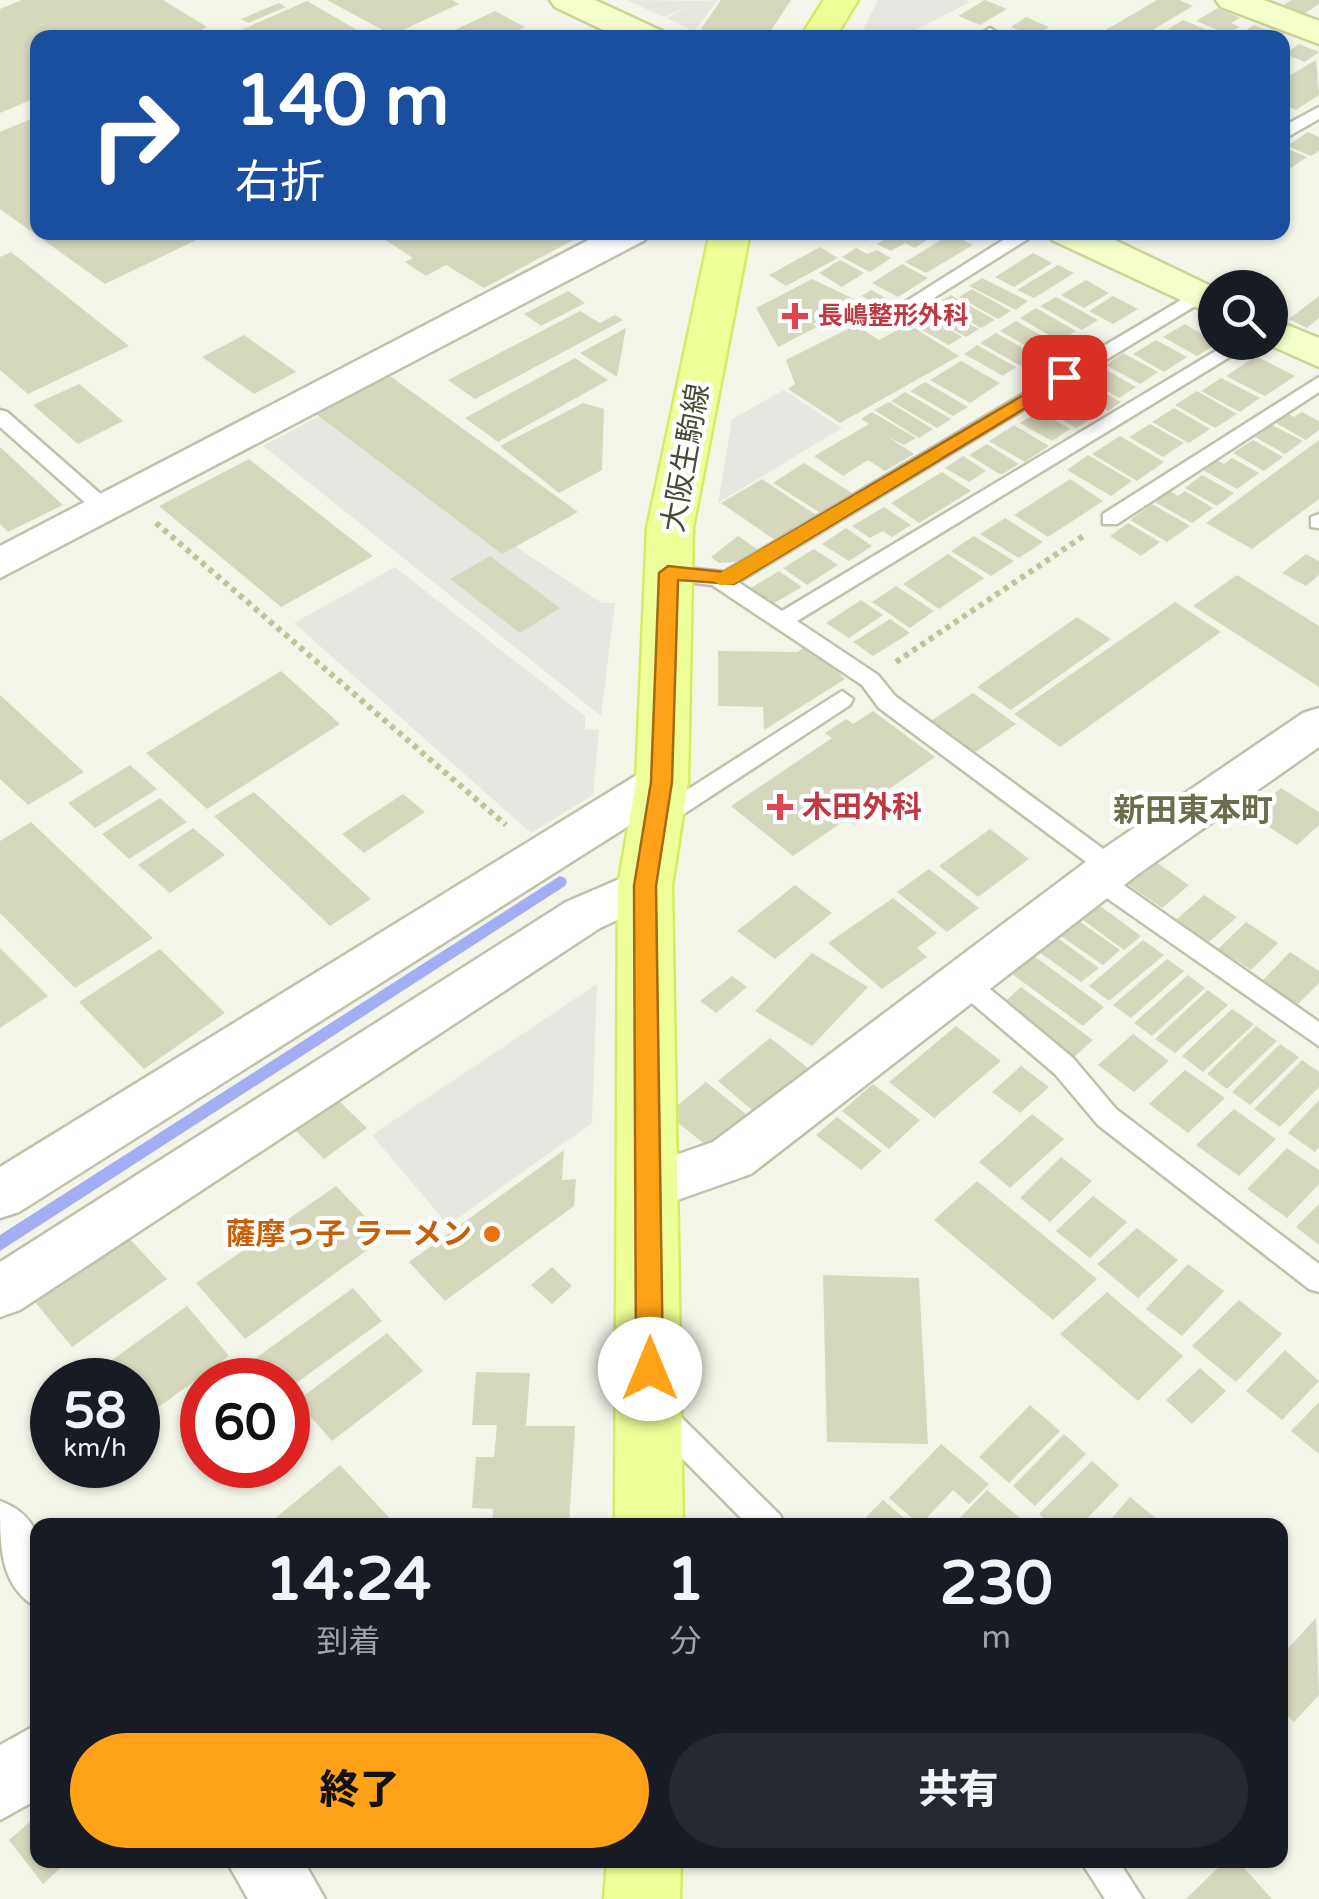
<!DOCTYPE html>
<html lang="ja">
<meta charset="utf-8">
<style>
:root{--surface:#171b24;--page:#242831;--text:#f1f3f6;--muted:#9ea1a6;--accent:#ffa217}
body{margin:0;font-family:"Varela Round","Noto Sans JP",sans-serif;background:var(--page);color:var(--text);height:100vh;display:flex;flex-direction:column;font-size:38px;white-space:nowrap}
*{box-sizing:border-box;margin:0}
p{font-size:32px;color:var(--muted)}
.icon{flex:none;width:55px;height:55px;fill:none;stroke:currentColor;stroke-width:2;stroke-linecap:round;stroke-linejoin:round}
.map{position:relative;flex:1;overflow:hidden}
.drawer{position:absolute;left:30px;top:1518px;width:1258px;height:350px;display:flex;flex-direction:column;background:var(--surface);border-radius:20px;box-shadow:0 2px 8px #0004}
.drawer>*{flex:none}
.hud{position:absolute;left:30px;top:30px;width:1260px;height:210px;border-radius:20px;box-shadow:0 2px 8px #0004;background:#1a4fa0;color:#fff;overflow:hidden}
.buttons{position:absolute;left:1198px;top:270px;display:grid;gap:20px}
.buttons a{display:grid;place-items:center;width:90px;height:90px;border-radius:50%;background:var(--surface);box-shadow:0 2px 8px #0004;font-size:50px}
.speed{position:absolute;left:30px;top:1358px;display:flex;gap:20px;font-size:50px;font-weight:700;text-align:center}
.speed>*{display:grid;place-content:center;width:130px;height:130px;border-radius:50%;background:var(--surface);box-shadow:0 2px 8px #0004;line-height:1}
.speed small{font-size:25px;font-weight:400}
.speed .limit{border:15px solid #d22;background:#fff;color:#111}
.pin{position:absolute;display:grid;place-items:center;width:85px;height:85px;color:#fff;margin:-42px;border-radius:20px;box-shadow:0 5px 15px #0006}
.me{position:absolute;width:110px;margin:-55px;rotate:0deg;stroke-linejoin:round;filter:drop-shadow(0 0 8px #0008)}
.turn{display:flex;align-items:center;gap:35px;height:210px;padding:0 40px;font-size:45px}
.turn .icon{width:130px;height:130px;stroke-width:2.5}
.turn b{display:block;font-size:70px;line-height:85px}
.eta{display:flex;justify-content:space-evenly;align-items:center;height:170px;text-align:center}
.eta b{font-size:60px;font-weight:800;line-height:70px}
.cta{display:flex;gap:20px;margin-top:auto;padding:20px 40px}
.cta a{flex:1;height:115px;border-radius:60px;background:var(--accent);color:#111;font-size:40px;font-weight:800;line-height:115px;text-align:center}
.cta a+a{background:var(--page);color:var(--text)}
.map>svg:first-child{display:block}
.parking{fill:#e6e7e1}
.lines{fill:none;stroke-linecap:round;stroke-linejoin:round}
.stream{fill:#a3aef5;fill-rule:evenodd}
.building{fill:#d6d8be}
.lane-casing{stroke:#bfc2ab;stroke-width:5}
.street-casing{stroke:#bfc2ab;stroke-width:5}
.secondary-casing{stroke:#c9d595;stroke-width:5}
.primary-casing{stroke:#d7eb61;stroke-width:5}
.path{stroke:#c0c49b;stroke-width:6;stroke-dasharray:5 5;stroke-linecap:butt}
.lane{fill:#fff;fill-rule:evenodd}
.street{fill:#fff;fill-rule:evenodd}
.secondary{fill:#f4ffca;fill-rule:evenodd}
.primary{fill:#ef9;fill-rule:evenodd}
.route{fill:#ffa217;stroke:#a6690f;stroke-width:2.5}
.slow{fill:#f59e0b}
.health-dot{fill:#e0444e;stroke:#fff;stroke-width:4}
.food-dot{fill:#e8710a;stroke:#fff;stroke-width:4}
.labels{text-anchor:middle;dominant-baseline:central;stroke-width:9;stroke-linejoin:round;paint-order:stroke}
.far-health-label{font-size:25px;font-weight:bold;fill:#be3a42;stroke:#fff;text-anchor:start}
.street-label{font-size:30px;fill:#494a37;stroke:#fff}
.health-label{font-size:30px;font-weight:bold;fill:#be3a42;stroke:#fff;text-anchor:start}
.food-label{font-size:30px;font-weight:bold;fill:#c56008;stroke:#fff;text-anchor:end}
.neighbourhood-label{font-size:32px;font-weight:bold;fill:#6c6d4d;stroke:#fff}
</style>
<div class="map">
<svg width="1319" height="1899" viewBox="0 0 1319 1899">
<rect width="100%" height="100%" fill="#f4f5e9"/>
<g class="parking">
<polygon points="627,0 703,1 718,0 694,31 667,18 692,5 664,17"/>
<polygon points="878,0 966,0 970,2 902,37 859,37"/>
<polygon points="784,390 842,428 718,503 732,419"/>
<polygon points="338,406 525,553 602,603 615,603 601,716 263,446"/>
<polygon points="395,567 585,716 585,729 599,730 593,795 531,833 294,623"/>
<polygon points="597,984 592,1123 448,1225 372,1135"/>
</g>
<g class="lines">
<polygon class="stream" points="560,876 565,878 567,882 565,886 0,1251 0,1235"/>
</g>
<g class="building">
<polygon points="22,0 163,0 207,27 183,38 38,38 38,97 0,113 0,9"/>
<polygon points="327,0 452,0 459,4 392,35"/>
<polygon points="721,0 791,0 766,38 733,38 701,29"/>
<polygon points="985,0 1007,9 980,25 958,16"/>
<polygon points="1157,0 1179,0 1193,6 1139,38 1092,38"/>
<polygon points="1291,0 1319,0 1319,4 1301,16 1279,8"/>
<polygon points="307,1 371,38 223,38"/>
<polygon points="279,3 286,7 248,23 241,19"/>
<polygon points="1218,8 1240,18 1231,23 1240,27 1228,34 1196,21"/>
<polygon points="495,11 525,27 503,38 438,38"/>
<polygon points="1026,17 1049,27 1032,38 1012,34 1019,30 1011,27"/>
<polygon points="1183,20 1217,34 1189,38 1168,29"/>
<polygon points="1254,25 1277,34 1234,38"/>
<polygon points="1299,44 1319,52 1305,62 1285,54"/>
<polygon points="1316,60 1319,95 1296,110 1282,104 1282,80"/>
<polygon points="38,116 38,232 213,232 105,284 0,209 0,132"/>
<polygon points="1308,132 1319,137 1319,151 1311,156 1287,146"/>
<polygon points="1288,149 1307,157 1282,174 1282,153"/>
<polygon points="373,232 588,232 484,288 446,265 426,276 405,262 413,258"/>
<polygon points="895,232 912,232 927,240 915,248 905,243 891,251 877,244"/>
<polygon points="951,234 973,245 926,273 905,262"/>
<polygon points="820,247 838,258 786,286 769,275"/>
<polygon points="856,248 867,254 877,250 891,258 870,272 842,257"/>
<polygon points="11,252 129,346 28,394 0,370 0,257"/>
<polygon points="1033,253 1052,263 1014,287 995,277"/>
<polygon points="840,260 864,273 842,287 819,273"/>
<polygon points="902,264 928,278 898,297 872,283"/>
<polygon points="1058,265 1074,273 1034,298 1017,290"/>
<polygon points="982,278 1028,301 1016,310 969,286"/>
<polygon points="812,279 862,303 813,324 817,327 778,347 756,308"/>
<polygon points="1086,280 1109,293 1084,308 1061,295"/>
<polygon points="972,289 1011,311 998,319 959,297"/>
<polygon points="871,290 906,309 877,328 859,317 879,305 861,296"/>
<polygon points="568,291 585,303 541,326 524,314"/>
<polygon points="951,295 995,320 981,328 937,303"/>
<polygon points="1113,296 1138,309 1113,324 1089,311"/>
<polygon points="1319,296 1319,318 1307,328 1289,319"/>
<polygon points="1056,297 1098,320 1082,330 1040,306"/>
<polygon points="934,305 979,329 966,337 922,312"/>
<polygon points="1036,308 1076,331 1059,341 1020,318"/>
<polygon points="580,311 600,323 615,315 623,320 475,399 448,380"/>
<polygon points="923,314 962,337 949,345 909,323"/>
<polygon points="1016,321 1056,344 1040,354 1000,331"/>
<polygon points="908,324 959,356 840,423 788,389 795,384 786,360 856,325 879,340"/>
<polygon points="1185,324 1215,342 1215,345 1197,356 1163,337"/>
<polygon points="626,328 617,377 580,353"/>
<polygon points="996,333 1037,356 1021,366 980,343"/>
<polygon points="244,335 296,372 254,394 202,357"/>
<polygon points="1156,340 1187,357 1164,372 1133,354"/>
<polygon points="977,345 1016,367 1003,376 964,354"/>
<polygon points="1123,353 1158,372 1140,384 1106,365"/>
<polygon points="1256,356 1295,376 1265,396 1226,376"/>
<polygon points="575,358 608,380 498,442 465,418"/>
<polygon points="961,361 1000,383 970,403 930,380"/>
<polygon points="1101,367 1136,387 1119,398 1084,378"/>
<polygon points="390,376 578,512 502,554 316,414"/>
<polygon points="1221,378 1260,398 1240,412 1201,391"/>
<polygon points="1082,380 1121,402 1108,411 1068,389"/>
<polygon points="925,382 968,407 953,416 910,391"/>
<polygon points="79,384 123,421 78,444 33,405"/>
<polygon points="1197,391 1237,414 1215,428 1175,405"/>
<polygon points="905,392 951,419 937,428 891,401"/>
<polygon points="1066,393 1100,413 1076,428 1042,408"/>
<polygon points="889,402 933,429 919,438 874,410"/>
<polygon points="583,403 604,409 602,470 559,493 500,446"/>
<polygon points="1174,408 1210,429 1189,443 1152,422"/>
<polygon points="1039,411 1070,429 1052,441 1020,423"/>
<polygon points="872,412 916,438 904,445 888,437 914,454 885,471 868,460 843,476 814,456 869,424 861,419"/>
<polygon points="1302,412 1319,421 1319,430 1306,440 1274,422 1287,413 1294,417"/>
<polygon points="1150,424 1184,443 1163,457 1129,437"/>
<polygon points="1014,425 1049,446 1025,462 989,441"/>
<polygon points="1272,425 1303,441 1285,454 1255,437"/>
<polygon points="1120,436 1164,462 1137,481 1092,454"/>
<polygon points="1253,440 1283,457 1264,471 1233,453"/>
<polygon points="1319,440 1319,499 1252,549 1206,523"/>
<polygon points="987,444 1019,464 1001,475 969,455"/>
<polygon points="0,447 63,505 8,532 0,524"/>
<polygon points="1088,455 1132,481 1111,496 1067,470"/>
<polygon points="963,456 986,471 969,482 945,468"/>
<polygon points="1232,458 1259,473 1237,489 1201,469 1215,459 1224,464"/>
<polygon points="249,459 373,556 281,607 159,506"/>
<polygon points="804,463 852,493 822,514 773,483"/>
<polygon points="942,472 971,491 919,523 891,503"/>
<polygon points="1202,475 1234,493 1217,506 1185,488"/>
<polygon points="762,479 822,519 782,545 721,503"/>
<polygon points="1070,479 1103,501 1048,537 1014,515"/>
<polygon points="1170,491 1178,496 1185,491 1213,508 1192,523 1155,502"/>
<polygon points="1152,504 1190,526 1167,542 1130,520"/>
<polygon points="884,507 911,525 892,537 883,531 870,538 852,526"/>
<polygon points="1005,518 1043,542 1019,558 980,534"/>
<polygon points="1128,523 1160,542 1141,556 1110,536"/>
<polygon points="846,528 872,546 849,561 822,544"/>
<polygon points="738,536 763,553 750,561 719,563 711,557"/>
<polygon points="974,536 1014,561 991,576 951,551"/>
<polygon points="814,549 838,565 807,585 783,568"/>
<polygon points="948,554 984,578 939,609 903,584"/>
<polygon points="1306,554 1319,561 1319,575 1306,586 1282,573"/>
<polygon points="490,556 560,608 520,633 450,579"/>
<polygon points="779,571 802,587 771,605 749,589"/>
<polygon points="1237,575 1319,626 1319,687 1193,606"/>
<polygon points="896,586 934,611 910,628 872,602"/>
<polygon points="861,600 883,615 849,638 826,623"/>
<polygon points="1175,602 1221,632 1060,747 1014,714"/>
<polygon points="1077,617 1111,639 1011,710 977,687"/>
<polygon points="890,619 910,633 873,656 853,642"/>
<polygon points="809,643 845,679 764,730 763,707 718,706 718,651 798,652"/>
<polygon points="281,671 340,724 207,809 146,753"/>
<polygon points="973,693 1016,724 974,753 931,721"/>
<polygon points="0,695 84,772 28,805 0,779"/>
<polygon points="873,711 935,757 885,792 893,798 855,825 847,819 793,856 731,806 832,738 825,733 846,719 853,724"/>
<polygon points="130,765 157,789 95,828 68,803"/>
<polygon points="1281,788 1319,812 1319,825 1297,845 1250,815"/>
<polygon points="254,792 371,899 330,926 214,816"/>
<polygon points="403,794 425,812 364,853 342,834"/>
<polygon points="160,798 187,822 129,859 102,834"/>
<polygon points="31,822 153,938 75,988 0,913 0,841"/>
<polygon points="193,828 225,855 170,893 138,865"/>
<polygon points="990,829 1029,859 978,897 939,866"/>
<polygon points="1153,860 1189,885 1162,908 1126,883"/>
<polygon points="929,869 979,908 947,932 897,892"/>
<polygon points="795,885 832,913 775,959 737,931"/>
<polygon points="1204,895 1237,917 1209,942 1176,920"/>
<polygon points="893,898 937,933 917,948 927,957 882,989 828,943"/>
<polygon points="1096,903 1141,936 1124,950 1079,917"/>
<polygon points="1076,919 1120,950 1103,965 1058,934"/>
<polygon points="1246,922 1278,943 1251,970 1218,949"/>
<polygon points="1056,937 1099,968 1081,982 1039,952"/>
<polygon points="1143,940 1164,955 1109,1001 1089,986"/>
<polygon points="0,948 48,996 0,1028"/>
<polygon points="160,949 225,1013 144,1069 79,1002"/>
<polygon points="1290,952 1319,971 1319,983 1298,1004 1262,981"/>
<polygon points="812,953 868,987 812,1046 755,1011"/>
<polygon points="1034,956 1104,1007 1083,1026 1012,974"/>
<polygon points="1167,959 1184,971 1131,1018 1113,1005"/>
<polygon points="1188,975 1205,988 1152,1036 1134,1023"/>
<polygon points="732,976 747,987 716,1013 700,1001"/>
<polygon points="1021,987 1093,1040 1074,1057 1003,1003"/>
<polygon points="1208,990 1228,1005 1175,1053 1155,1039"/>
<polygon points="1232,1009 1254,1024 1203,1072 1182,1056"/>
<polygon points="956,1026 1001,1061 934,1118 889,1082"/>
<polygon points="1256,1026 1277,1041 1227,1089 1207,1074"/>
<polygon points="1133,1034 1169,1061 1134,1092 1098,1065"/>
<polygon points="770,1038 812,1071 759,1116 718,1081"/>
<polygon points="1280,1044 1299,1057 1250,1105 1232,1092"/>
<polygon points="1302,1060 1319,1072 1319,1087 1280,1127 1254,1109"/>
<polygon points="1021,1066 1049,1087 1020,1113 992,1092"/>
<polygon points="1185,1070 1225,1098 1188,1133 1149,1104"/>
<polygon points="706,1082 751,1118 712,1150 667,1114"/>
<polygon points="873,1084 920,1120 889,1149 842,1111"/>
<polygon points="337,1099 367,1128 324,1159 294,1129"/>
<polygon points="1319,1100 1319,1147 1315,1152 1288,1133"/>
<polygon points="1234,1109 1276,1139 1239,1176 1196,1145"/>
<polygon points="1032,1114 1064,1139 1010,1188 979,1162"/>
<polygon points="837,1117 882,1151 861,1170 816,1135"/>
<polygon points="1287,1148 1319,1170 1319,1184 1287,1218 1247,1189"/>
<polygon points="564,1150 562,1180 576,1179 574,1206 445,1301 409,1262"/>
<polygon points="1061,1157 1092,1181 1050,1222 1020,1198"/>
<polygon points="977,1181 1097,1279 1053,1320 934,1220"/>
<polygon points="336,1186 385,1237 245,1339 196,1283"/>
<polygon points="1093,1196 1127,1222 1090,1258 1056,1231"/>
<polygon points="1319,1204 1319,1245 1296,1227"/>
<polygon points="1137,1228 1178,1260 1138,1298 1097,1264"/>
<polygon points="129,1238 167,1279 72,1347 35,1302"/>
<polygon points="1188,1264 1224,1291 1182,1336 1146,1309"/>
<polygon points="552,1267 572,1286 552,1304 531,1285"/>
<polygon points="823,1275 919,1278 928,1444 827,1442"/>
<polygon points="353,1288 382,1321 288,1389 288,1380 265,1380 250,1362"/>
<polygon points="1107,1292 1183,1356 1138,1401 1060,1334"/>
<polygon points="1239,1300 1282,1334 1236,1382 1192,1346"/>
<polygon points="187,1306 229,1356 138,1422 138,1380 87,1378"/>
<polygon points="387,1333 423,1371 332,1441 297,1401"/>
<polygon points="1285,1350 1319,1381 1282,1420 1246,1391"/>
<polygon points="1200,1368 1226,1391 1192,1424 1166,1400"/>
<polygon points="476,1372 530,1373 526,1426 575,1426 569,1525 492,1525 493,1509 472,1508 476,1457 494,1457 497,1425 472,1425"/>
<polygon points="1319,1402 1319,1454 1291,1431"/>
<polygon points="1030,1405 1060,1431 1009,1483 979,1457"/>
<polygon points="1064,1434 1086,1454 1035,1506 1013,1486"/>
<polygon points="941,1444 989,1484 969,1504 953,1490 920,1525 889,1498"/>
<polygon points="1092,1461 1119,1485 1081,1525 1052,1525 1039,1514"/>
<polygon points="340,1465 396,1525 267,1525"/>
<polygon points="987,1490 1028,1525 953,1525"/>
<polygon points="1130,1497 1164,1525 1106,1525"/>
<polygon points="883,1500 912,1525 875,1525 866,1517"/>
<polygon points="1316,1618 1319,1695 1294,1722 1280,1709 1280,1657"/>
<polygon points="38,1815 38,1860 69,1860 43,1884 9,1840"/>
<polygon points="1226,1860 1237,1860 1272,1899 1186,1899"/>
</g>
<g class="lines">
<g class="lane-casing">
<g id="lane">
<polygon points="990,28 1006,38 986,38 982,33"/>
<polygon points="1319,107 1319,119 1282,140 1282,127"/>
<polygon points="857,232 875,232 875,233 866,238"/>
<polygon points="1016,232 1039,232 921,306 914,308 905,302"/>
<polygon points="1198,290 1207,296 1205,300 738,582 782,611 1231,342 1254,342 797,621 878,675 895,696 1121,862 1124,868 1112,877 1319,1022 1319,1046 1088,885 1085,879 1088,873 1097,870 879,708 862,685 712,585 669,580 658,573 669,566 724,572"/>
<polygon points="1319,377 1319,392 1117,524 1103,524 1103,514"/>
<polygon points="0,410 7,412 112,504 112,514 98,514 0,427"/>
<polygon points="1319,514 1319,528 1311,527 1311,517"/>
<polygon points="842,691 853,699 850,705 667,825 651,825 647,819 651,813"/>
<polygon points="963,971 972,974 1073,1058 1116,1109 1319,1264 1319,1292 1309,1289 1098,1125 1055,1074 954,988 950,981 954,974"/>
<polygon points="660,1402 670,1406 780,1515 784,1525 748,1525 650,1426 645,1416 650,1406"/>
<polygon points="1080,1860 1118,1860 1143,1899 1105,1899"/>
</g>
</g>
<g class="street-casing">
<g id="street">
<polygon points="604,232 650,232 645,240 0,578 0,546"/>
<polygon points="1319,708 1319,747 1137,875 751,1174 649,1210 630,1203 622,1187 630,1171 713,1142 1103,849 1303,713"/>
<polygon points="662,765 679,770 685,782 679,794 19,1212 0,1218 0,1167 645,770"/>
<polygon points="645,868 662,873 669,886 662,899 600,928 20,1310 0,1317 0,1262 566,902"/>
<path d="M 0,1501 C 52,1521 38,1560 38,1608 C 0,1587 0,1548 0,1501 Z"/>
<polygon points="38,1724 38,1799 0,1820 0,1745"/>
<polygon points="226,1860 303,1860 325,1899 248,1899"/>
</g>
</g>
<g class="secondary-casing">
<g id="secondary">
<polygon points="550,0 595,0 662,31 667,38 620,38 555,7"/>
<polygon points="1216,0 1264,0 1319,21 1319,44 1221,7"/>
<polygon points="1047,232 1098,232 1215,288 1215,316 1052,240"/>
<polygon points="1270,318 1319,338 1319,367 1263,342 1270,342"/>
</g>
</g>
<g class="primary-casing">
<g id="primary">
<polygon points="824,0 858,0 835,38 800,38"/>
<polygon points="710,232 750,232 693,528 688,782 672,886 683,1525 615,1525 618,886 636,782 647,528"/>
<polygon points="607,1860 681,1860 680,1899 604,1899"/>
</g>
</g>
<g class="path">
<polyline points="156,523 506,825"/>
<polyline points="896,662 1085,535"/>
</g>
<use href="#lane" class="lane"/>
<use href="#street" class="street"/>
<use href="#secondary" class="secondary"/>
<use href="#primary" class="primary"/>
</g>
<polygon class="route" points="1064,371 1072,377 1070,381 734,584 678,580 672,782 656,886 663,1369 659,1377 650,1381 640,1377 636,1369 634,886 651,782 659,573 668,566 724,572"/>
<polygon class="slow" points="935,449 944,454 941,458 734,584 720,585 710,579"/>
<g class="health-dot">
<path d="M790 301h10v10h10v10h-10v10h-10v-10h-10v-10h10z"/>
<path d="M775 792h10v10h10v10h-10v10h-10v-10h-10v-10h10z"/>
</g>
<circle class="food-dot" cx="492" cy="1234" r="10"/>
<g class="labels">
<g class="far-health-label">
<text x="818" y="316">長嶋整形外科</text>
</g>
<g class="street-label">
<text transform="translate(686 458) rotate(-80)">大阪生駒線</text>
</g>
<g class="health-label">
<text x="802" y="807">木田外科</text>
</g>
<g class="food-label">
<text x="472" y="1234">薩摩っ子 ラーメン</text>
</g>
<g class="neighbourhood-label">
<text x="1193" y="811">新田東本町</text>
</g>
</g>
</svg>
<div class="buttons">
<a><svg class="icon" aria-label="search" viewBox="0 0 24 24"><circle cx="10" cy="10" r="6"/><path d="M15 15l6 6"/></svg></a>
</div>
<div class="speed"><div>58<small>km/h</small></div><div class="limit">60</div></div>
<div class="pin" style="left:1064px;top:377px;background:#d93025"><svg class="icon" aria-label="arrive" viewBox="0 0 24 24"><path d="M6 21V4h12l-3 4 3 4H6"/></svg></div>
<svg class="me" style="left:650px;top:1369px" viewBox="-20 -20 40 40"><circle r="19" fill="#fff"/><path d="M0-13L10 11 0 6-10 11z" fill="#ffa217"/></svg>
<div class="hud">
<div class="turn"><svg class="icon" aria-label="right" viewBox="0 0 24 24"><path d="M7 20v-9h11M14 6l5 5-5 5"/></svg><div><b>140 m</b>右折</div></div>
</div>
<section class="drawer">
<div class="eta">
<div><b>14:24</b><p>到着</p></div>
<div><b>1</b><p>分</p></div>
<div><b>230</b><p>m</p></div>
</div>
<div class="cta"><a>終了</a><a>共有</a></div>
</section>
</div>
